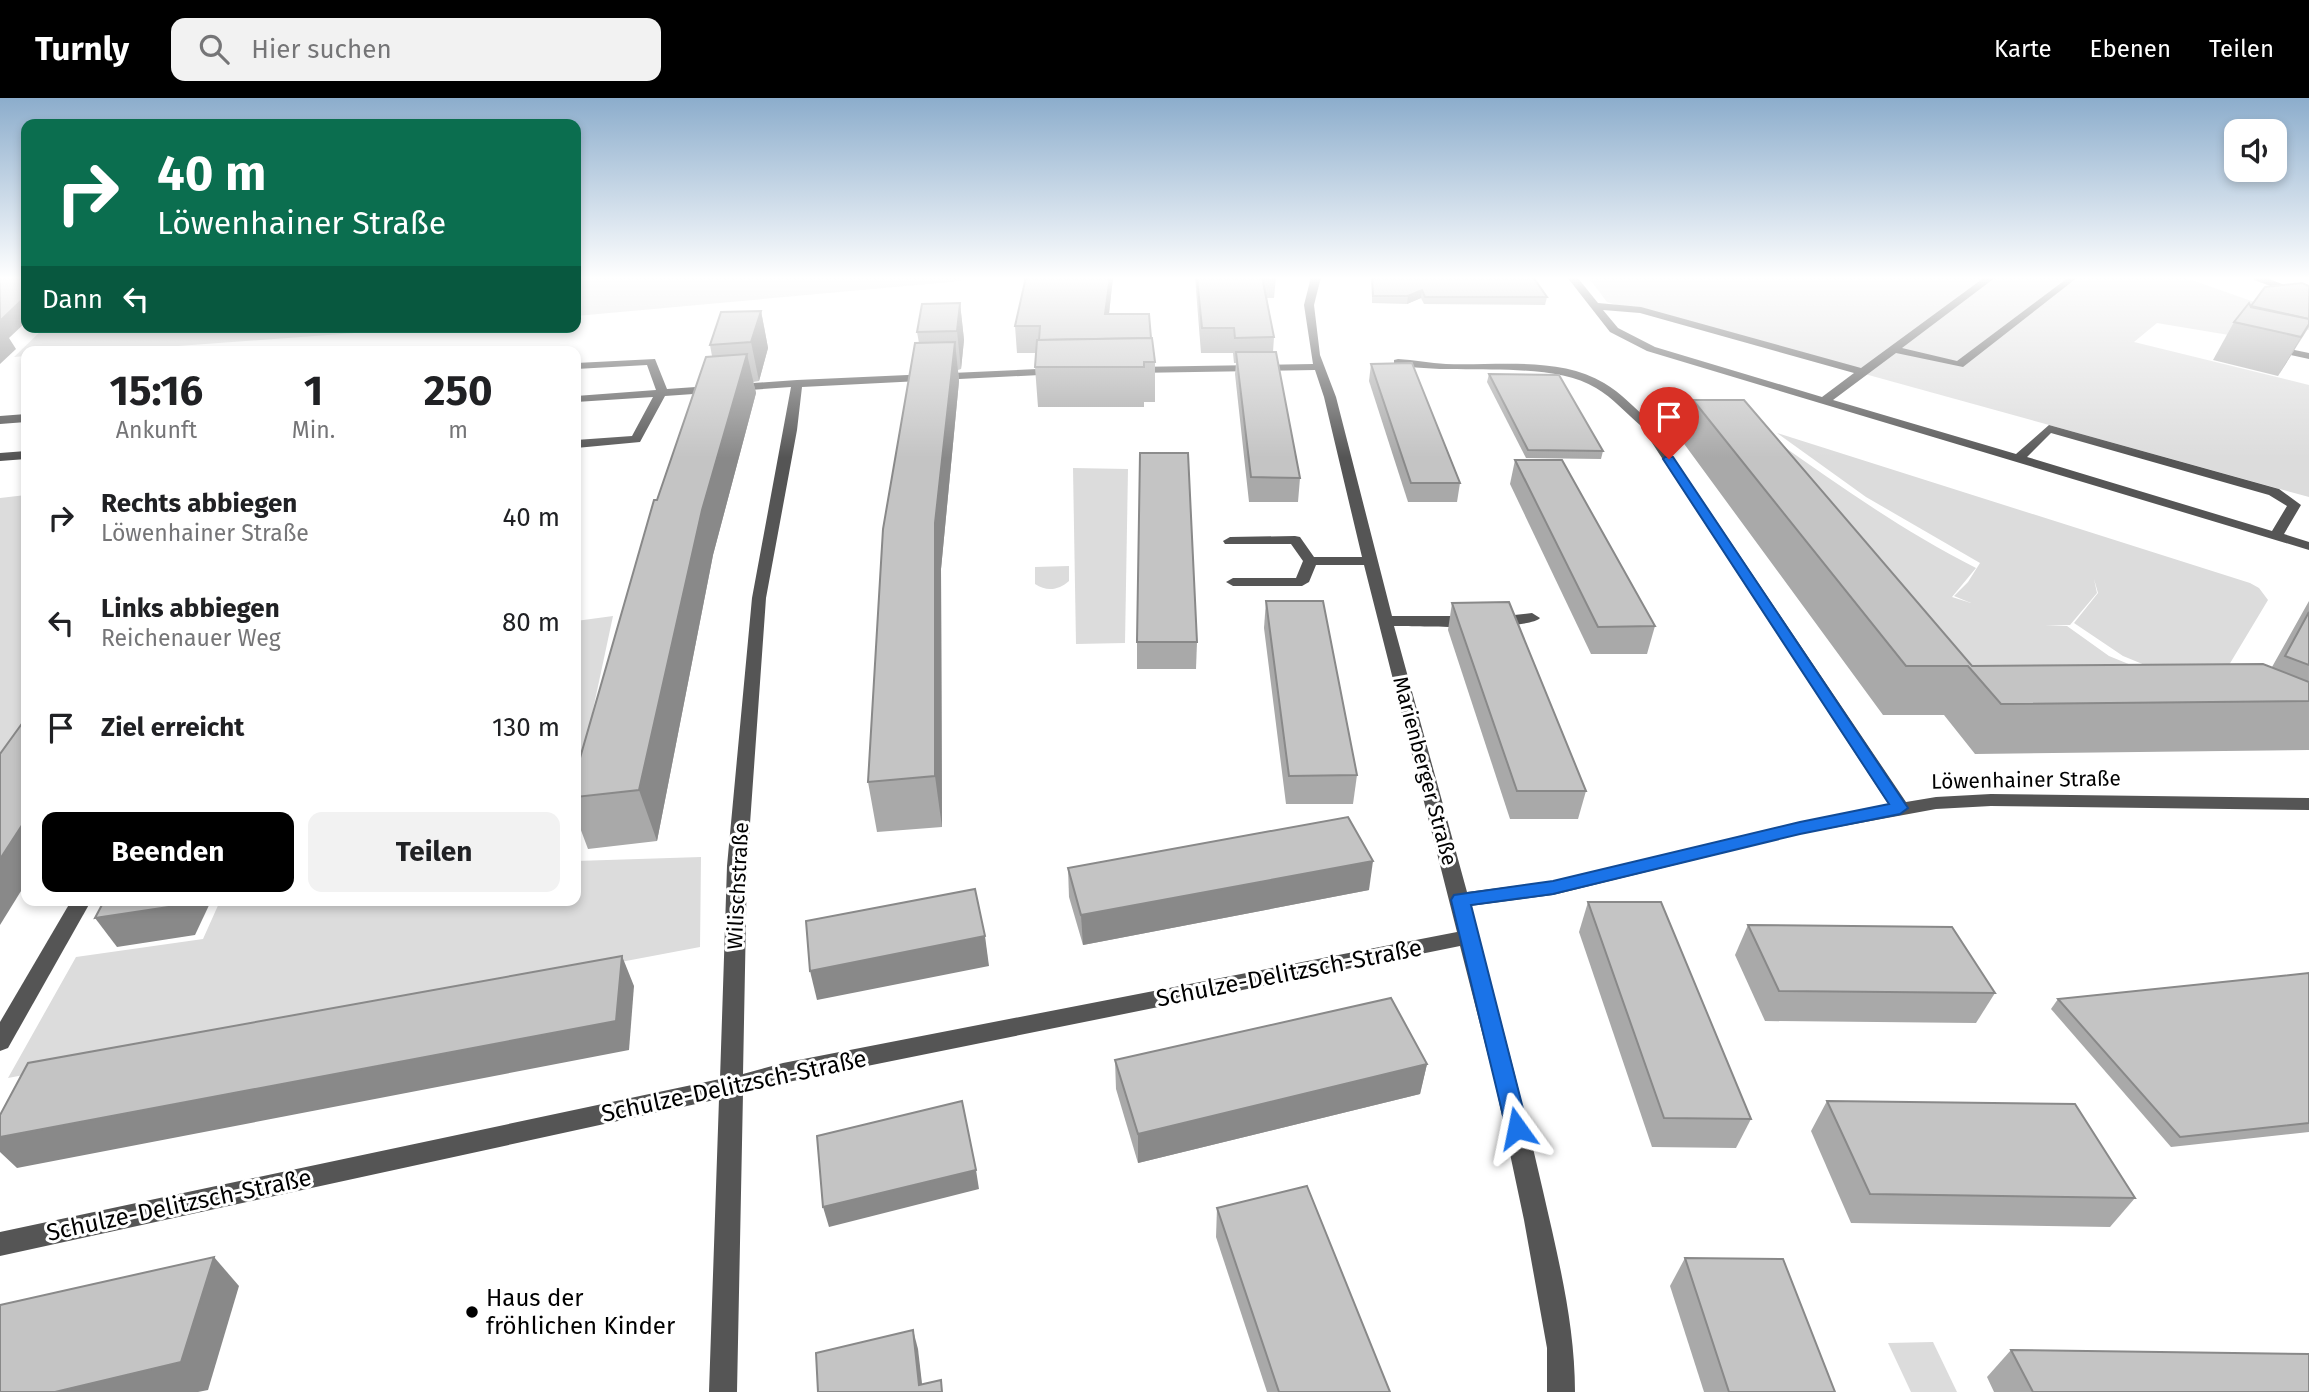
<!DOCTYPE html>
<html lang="de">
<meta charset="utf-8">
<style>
:root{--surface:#fff;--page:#f2f2f2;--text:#202124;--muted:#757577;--accent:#000}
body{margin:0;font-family:"Fira Sans",sans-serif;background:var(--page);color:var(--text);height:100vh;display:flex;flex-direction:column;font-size:26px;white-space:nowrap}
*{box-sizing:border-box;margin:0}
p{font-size:23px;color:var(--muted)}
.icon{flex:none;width:38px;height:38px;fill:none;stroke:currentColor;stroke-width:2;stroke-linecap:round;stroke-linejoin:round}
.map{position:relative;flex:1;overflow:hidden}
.sheet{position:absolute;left:21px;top:248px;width:560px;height:560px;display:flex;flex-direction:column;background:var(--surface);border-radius:14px;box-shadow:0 4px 10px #0003}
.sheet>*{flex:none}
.hud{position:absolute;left:21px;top:21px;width:560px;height:214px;border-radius:14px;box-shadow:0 4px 10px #0003;background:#0b6e4f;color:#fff;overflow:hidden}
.tools{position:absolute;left:2224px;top:21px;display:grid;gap:14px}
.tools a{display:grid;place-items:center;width:63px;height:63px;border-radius:14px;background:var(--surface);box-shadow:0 4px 10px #0003;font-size:35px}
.pin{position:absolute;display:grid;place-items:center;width:60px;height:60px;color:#fff;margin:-72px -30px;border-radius:50% 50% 50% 0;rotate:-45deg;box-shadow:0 0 7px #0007}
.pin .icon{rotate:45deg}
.me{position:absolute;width:77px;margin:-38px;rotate:348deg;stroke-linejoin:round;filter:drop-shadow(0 0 5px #0008)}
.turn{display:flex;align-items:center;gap:24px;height:147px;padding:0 21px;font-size:32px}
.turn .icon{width:91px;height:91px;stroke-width:2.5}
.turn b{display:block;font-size:49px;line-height:60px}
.then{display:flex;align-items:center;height:66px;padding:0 21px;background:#0003;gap:14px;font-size:26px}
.eta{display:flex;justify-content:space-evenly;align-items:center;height:119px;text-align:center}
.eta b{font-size:42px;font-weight:700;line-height:49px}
.button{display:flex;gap:14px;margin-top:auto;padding:14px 21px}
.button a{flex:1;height:80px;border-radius:14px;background:var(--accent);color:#fff;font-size:28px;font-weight:700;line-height:80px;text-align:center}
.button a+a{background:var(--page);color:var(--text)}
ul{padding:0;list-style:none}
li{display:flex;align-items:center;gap:21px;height:105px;padding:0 21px}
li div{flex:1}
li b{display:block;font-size:26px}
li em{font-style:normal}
header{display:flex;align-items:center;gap:42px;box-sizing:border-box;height:98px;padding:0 35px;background:var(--accent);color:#fff}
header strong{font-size:33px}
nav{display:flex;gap:38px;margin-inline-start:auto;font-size:24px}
.search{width:490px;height:63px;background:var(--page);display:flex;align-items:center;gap:18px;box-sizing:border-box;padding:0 24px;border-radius:14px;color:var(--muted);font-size:26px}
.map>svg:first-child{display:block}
.green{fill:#dcdcdc}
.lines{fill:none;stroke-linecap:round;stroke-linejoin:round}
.minor{fill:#555;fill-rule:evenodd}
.wall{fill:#a9a9a9}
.shaded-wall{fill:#898989}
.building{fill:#c4c4c4;stroke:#898989;stroke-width:2}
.route{fill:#1a73e8;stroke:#114b97;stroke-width:2}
.poi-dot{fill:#000;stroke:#fff;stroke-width:2.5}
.labels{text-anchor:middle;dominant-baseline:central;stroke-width:6;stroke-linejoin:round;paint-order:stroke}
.street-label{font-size:21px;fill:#000;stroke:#fff}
.near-street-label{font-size:24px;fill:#000;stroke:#fff}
.near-poi-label{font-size:24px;fill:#000;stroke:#fff;text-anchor:start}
</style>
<header>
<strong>Turnly</strong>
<div class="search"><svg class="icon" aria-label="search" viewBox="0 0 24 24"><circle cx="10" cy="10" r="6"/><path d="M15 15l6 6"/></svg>Hier suchen</div>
<nav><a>Karte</a><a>Ebenen</a><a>Teilen</a></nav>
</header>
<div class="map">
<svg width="2309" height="1294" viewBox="0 0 2309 1294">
<rect width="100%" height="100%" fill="#fff"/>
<g class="green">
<polygon points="576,179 959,179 961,183 576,218"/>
<polygon points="1588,179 2183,179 2309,223 2309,232 2246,219 2235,238 2157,225 2134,244 2309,287 2309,399 1623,209 1607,204"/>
<polygon points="45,229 435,229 97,254 26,254 26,258 14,259"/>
<path d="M 1777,335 L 2250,485 L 2259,490 L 2268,502 L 2214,592 L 2206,592 L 2123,558 L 2074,525 L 2098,495 L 2094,481 L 2097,495 L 2070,527 L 2045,527 L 2067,528 L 2109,558 L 2185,589 L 1964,599 L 1766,336 C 1834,384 1901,432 1976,470 L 1952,499 L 1971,505 L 1954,498 L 1968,484 L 1980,465 L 1866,399 Z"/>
<polygon points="1073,370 1128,371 1125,545 1076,546"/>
<polygon points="26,397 26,644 0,681 0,400"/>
<path d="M 1069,468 L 1069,483 C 1059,492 1047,494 1035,486 L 1035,469 Z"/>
<polygon points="613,518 576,691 576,523"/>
<polygon points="701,759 700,849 8,980 76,859 203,841 220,803 576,803 576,763"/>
<polygon points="1933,1244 1957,1294 1911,1294 1888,1245"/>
</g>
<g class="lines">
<g class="minor">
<path d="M 1311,179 L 1321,179 L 1314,207 L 1320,257 L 1336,299 L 1392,518 L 1505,518 L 1532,515 L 1540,520 C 1527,533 1418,528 1394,528 L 1467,794 L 1553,783 L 1800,724 L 1889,707 L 1641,328 C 1626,315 1613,300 1596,290 C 1546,260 1453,279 1394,266 L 1394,262 L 1398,261 C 1414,262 1430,265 1446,266 C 1496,268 1559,258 1604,285 C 1621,295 1635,310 1649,323 L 1906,704 L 1936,699 L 1991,696 L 2309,700 L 2309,712 L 1991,708 L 1936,711 L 1800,736 L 1553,797 L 1470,808 C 1496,902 1521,997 1543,1093 C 1558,1159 1575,1226 1575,1294 L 1547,1294 L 1547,1250 L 1524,1122 L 1495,985 L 1460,848 L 783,985 L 743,995 L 737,1294 L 709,1294 L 719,1001 L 0,1158 L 0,1134 L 720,981 L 727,768 L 752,500 L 791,289 L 665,298 L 640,344 L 576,350 L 576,342 L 632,338 L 653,299 L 576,304 L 576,298 L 656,292 L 647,267 L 576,271 L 576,265 L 655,261 L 667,291 L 797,282 L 1059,270 L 1065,273 L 1059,276 L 802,289 L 797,332 L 766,500 L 747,768 L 743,976 L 783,965 L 1457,834 L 1364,467 L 1316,467 L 1309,484 L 1302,488 L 1233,488 L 1226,484 L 1233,480 L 1296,480 L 1303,463 L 1291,446 L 1225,446 L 1223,443 L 1230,439 L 1295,438 L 1300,439 L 1314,459 L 1362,459 L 1324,299 L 1315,272 L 1133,275 L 1127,272 L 1133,269 L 1313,266 L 1304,207 Z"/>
<path d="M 1567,179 L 1577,179 L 1598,205 L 1641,209 L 1861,270 L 1985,179 L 1996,179 L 1902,250 L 1957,263 L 2069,179 L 2078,179 L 1963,269 L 1896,255 L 1833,302 L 2016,356 L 2049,327 L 2279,391 L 2301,407 L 2284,436 L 2309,444 L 2309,452 L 1647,253 L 1610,234 ZM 1603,212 L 1640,215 L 1854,275 L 1822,299 L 1655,249 L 1618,230 ZM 2051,335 L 2269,397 L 2287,408 L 2272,433 L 2027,359 Z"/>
<polygon points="2253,179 2271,179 2269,181 2309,196 2309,202 2254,182"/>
<polygon points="2271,247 2309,255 2309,261 2267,252 2266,250"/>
<polygon points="26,316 26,324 0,326 0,318"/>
<polygon points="26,353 26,361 0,363 0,355"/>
<polygon points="71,803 91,803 8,950 0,953 0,924"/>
</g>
</g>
<g class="wall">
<polygon points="1026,179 1113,179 1109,216 1151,240 1155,264 1155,304 1144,304 1144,309 1038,309 1035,269 1036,255 1017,255 1015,228"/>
<polygon points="1195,179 1276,179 1274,200 1267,200 1274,239 1273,254 1300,380 1298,404 1249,404 1235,276 1236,265 1234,265 1233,255 1201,255"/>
<polygon points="1372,179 1533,179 1547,199 1545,207 1424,206 1421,200 1407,206 1372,205"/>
<polygon points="2309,188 2309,229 2278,278 2213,262 2234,224 2251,208"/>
<polygon points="960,205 964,242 961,271 958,272 959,283 941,471 942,729 877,734 868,684 919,245 917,234"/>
<polygon points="761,213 768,250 759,283 753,284 756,295 713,457 657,743 588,751 576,719 576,674 657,402 712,258 710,247"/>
<polygon points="1371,266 1460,385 1457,404 1408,404 1369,283"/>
<polygon points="1489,276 1603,353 1601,361 1526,360 1487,284"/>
<polygon points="1693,302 1972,568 2272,569 2309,503 2309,652 1975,656 1944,617 1883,617 1682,343"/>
<polygon points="1515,362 1655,528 1647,556 1591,556 1510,386"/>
<polygon points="1266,503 1357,677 1353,706 1286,706 1264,530"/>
<polygon points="1452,505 1586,693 1578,721 1510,721 1448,532"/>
<polygon points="1137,544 1197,544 1196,571 1137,571"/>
<polygon points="1068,770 1369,792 1083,847 1069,799"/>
<polygon points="1588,804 1751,1021 1736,1050 1652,1049 1579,834"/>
<polygon points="1748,827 1995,895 1976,925 1765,923 1735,857"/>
<polygon points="2309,875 2309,1034 2171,1049 2051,911 2058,901"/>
<polygon points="1115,962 1427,966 1420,996 1138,1065 1116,991"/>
<polygon points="1827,1003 2135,1100 2110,1129 1851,1125 1811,1033"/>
<polygon points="1217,1110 1390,1294 1267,1294 1216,1139"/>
<polygon points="1685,1160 1835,1294 1704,1294 1670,1188"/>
<polygon points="2011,1252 2309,1294 1994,1294 1987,1279"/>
</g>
<g class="shaded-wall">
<polygon points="1110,179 1113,179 1106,242 1105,216"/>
<polygon points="1422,192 1421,200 1407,206 1408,198"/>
<polygon points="26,198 26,224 9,240 16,251 0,266 0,223"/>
<polygon points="960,205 964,242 961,271 957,233"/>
<polygon points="761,213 768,250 759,283 751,244"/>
<polygon points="2309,226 2290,259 2278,278 2301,239"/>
<polygon points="955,244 959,283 941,471 942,729 935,678 935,425"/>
<polygon points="747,256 756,295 713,457 657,743 639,692 702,412"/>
<polygon points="26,721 26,785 0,827 0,761"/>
<polygon points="1373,763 1369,792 1083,847 1081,817"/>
<polygon points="177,803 211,803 195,837 117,849 95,820"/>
<polygon points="985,838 989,868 817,902 810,873"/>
<polygon points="622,858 634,888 629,952 17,1070 0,1054 0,1039"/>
<polygon points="1427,966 1420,996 1138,1065 1138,1036"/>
<polygon points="976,1072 979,1091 829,1129 823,1109"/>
<polygon points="214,1159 239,1188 208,1292 198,1294 55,1294"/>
<polygon points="913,1232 918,1251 923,1294 919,1287"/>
</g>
<g class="building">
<polygon points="0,179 26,179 26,198 0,223"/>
<polygon points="1026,179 1110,179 1105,216 1149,216 1151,240 1039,242 1040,228 1015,228"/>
<polygon points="1197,179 1262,179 1274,239 1235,240 1234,230 1202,230"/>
<polygon points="1372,179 1533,179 1547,199 1425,199 1422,192 1408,198 1373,198"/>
<polygon points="2302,185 2309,188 2309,221 2251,208 2265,189"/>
<polygon points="960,205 957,233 917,234 922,206"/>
<polygon points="2249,205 2251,209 2309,221 2309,226 2301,239 2234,224"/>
<polygon points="761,213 751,244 710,247 721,214"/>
<polygon points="1152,240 1155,264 1144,264 1144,269 1035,269 1037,242"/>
<polygon points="955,244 935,425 935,678 868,684 883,431 915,245"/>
<polygon points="1236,254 1276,254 1300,380 1251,379"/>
<polygon points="747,256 702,412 639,692 576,699 576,674 654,402 657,402 706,259"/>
<polygon points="1412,265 1460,385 1411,385 1371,266"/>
<polygon points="1489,276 1559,277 1603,353 1528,352"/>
<polygon points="1693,302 1744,302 1972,568 2263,566 2309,584 2309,603 2001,606 1968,568 1906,568"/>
<polygon points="1140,355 1188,355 1197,544 1137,544"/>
<polygon points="1515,362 1562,362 1655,528 1598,529"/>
<polygon points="1266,503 1323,503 1357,677 1289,678"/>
<polygon points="1509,504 1586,693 1517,693 1452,505"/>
<polygon points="2309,514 2309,567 2285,558"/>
<polygon points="26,620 26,704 24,708 26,708 26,721 0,761 0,656"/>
<polygon points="1348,719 1373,763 1081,817 1068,770"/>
<polygon points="975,791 985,838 810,873 806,823"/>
<polygon points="104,803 177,803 175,808 95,820"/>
<polygon points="1588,804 1661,804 1751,1021 1664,1020"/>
<polygon points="1748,827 1952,829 1995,895 1779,893"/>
<polygon points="622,858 616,923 0,1039 0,1017 28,965"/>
<polygon points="2309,875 2309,1025 2180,1039 2058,901"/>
<polygon points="1391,900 1427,966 1138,1036 1115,962"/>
<polygon points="962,1003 976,1072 823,1109 817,1038"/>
<polygon points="1827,1003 2075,1006 2135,1100 1870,1096"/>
<polygon points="1307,1088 1390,1294 1279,1294 1217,1110"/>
<polygon points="214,1159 181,1264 55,1294 0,1294 0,1207"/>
<polygon points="1685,1160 1783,1161 1835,1294 1729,1294"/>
<polygon points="913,1232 919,1287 941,1282 942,1294 818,1294 816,1255"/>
<polygon points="2011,1252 2309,1256 2309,1294 2033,1294"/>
</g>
<linearGradient id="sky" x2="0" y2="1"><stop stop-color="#8cadcc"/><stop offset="0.5" stop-color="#fff"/><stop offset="1" stop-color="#fff" stop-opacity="0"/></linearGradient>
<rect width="2309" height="360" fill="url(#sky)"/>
<polygon class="route" points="1665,359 1673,359 1908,710 1900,716 1800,736 1553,796 1471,807 1528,1030 1525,1037 1517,1040 1509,1037 1506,1030 1451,802 1454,797 1553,783 1800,724 1889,706 1663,361"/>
<circle class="poi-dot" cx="472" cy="1214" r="7"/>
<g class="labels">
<g class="street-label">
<text transform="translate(1425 673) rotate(75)">Marienberger Straße</text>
<text transform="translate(2026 682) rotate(-1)">Löwenhainer Straße</text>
<text transform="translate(738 788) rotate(-87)">Wilischstraße</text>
</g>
<g class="near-street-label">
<text transform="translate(1289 875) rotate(-11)">Schulze-Delitzsch-Straße</text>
<text transform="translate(734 988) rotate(-12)">Schulze-Delitzsch-Straße</text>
<text transform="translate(179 1107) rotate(-12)">Schulze-Delitzsch-Straße</text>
</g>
<g class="near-poi-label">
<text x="486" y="1200">Haus der<tspan x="486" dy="28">fröhlichen Kinder</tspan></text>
</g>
</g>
</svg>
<div class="tools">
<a><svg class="icon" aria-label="sound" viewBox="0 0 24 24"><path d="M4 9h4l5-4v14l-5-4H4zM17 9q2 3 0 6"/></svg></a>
</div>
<div class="pin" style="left:1669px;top:361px;background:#d93025"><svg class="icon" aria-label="arrive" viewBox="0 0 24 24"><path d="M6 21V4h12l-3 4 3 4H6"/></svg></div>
<svg class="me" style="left:1517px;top:1030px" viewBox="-20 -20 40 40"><path d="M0-17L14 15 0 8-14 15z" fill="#1a73e8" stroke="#fff" stroke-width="4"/></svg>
<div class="hud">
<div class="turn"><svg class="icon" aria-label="right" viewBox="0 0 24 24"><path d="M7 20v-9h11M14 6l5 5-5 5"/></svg><div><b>40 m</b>Löwenhainer Straße</div></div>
<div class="then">Dann<svg class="icon" aria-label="left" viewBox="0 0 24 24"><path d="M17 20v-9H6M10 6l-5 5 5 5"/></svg></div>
</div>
<section class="sheet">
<div class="eta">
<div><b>15:16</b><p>Ankunft</p></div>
<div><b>1</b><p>Min.</p></div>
<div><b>250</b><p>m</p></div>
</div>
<ul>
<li><svg class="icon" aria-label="right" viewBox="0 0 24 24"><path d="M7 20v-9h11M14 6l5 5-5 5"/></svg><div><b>Rechts abbiegen</b><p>Löwenhainer Straße</p></div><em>40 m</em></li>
<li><svg class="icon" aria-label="left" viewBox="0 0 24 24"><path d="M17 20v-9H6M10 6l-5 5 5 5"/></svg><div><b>Links abbiegen</b><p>Reichenauer Weg</p></div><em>80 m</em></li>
<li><svg class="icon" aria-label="arrive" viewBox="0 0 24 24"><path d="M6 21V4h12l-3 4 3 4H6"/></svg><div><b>Ziel erreicht</b></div><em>130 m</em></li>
</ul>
<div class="button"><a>Beenden</a><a>Teilen</a></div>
</section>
</div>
